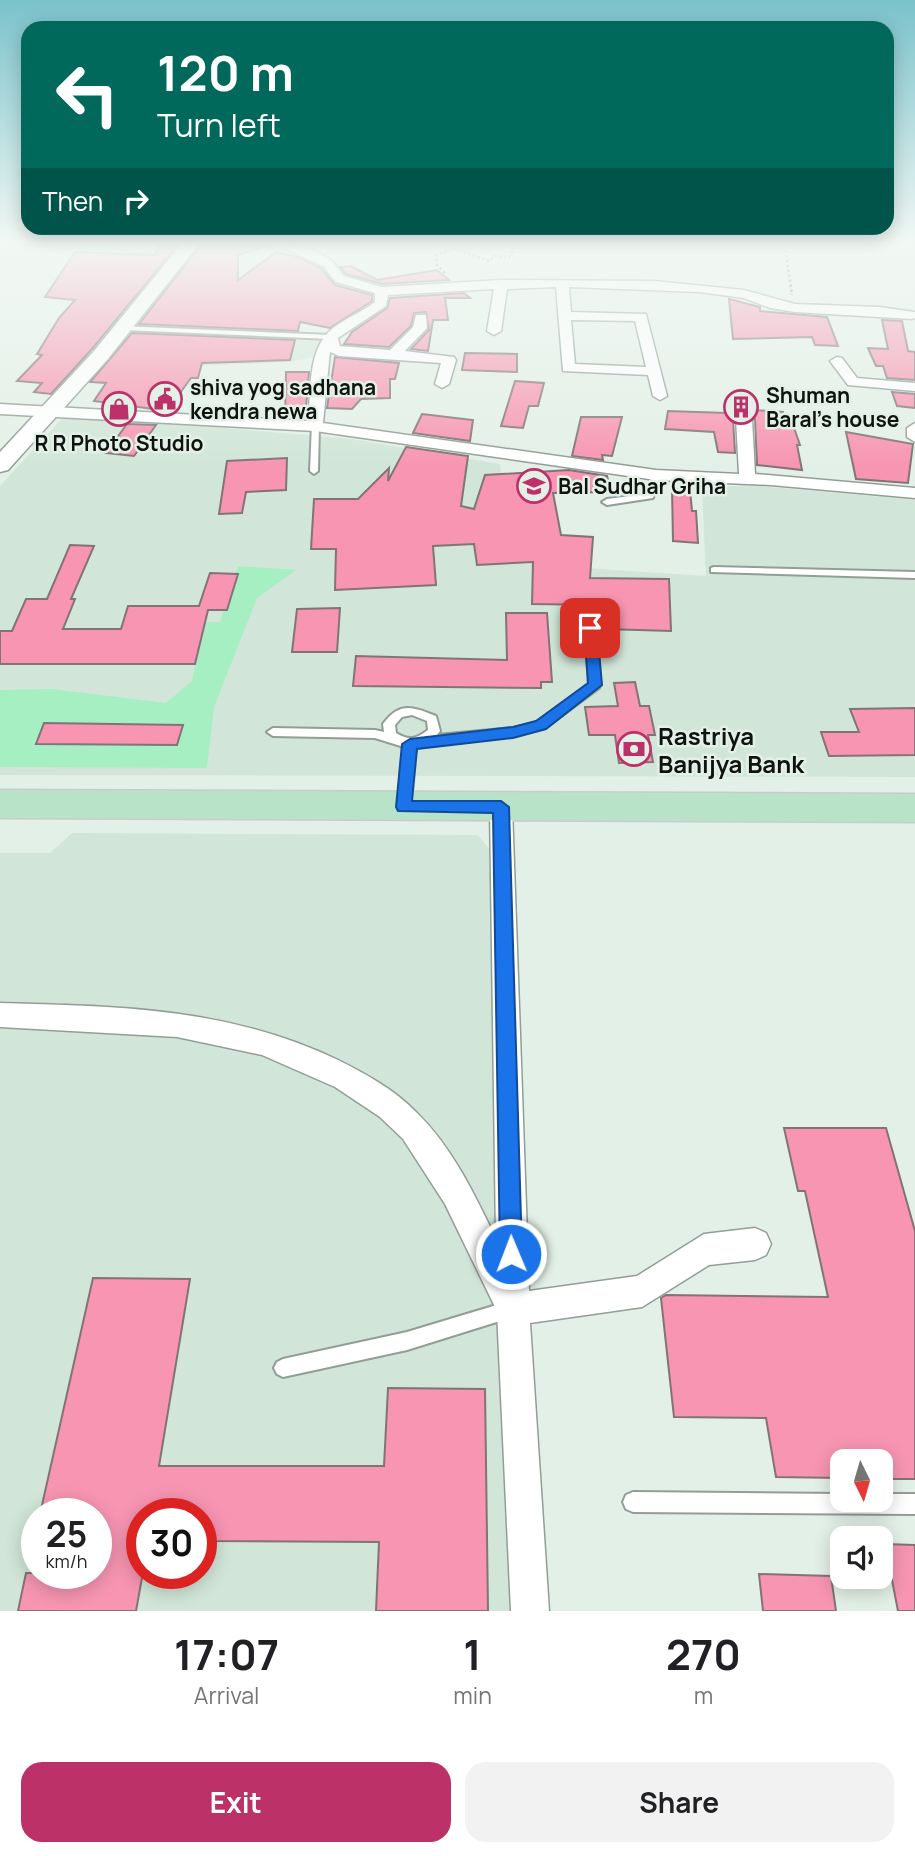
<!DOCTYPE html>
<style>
:root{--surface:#fff;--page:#f2f2f2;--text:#202124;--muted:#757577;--accent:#bd3169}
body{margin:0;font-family:Manrope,sans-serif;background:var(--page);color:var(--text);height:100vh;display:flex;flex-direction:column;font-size:26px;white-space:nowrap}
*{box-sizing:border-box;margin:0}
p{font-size:23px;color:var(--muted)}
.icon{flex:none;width:38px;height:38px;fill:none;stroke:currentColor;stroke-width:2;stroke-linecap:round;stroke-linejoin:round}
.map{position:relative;height:1611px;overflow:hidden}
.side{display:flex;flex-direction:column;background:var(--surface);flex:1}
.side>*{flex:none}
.guide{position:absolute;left:21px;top:21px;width:873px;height:214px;border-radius:21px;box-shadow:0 4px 18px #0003;background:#00695c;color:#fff;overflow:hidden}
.needle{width:46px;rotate:175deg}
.controls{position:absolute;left:830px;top:1449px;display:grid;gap:14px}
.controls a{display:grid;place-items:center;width:63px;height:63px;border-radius:14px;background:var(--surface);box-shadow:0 4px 18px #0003;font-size:35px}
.speed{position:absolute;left:21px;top:1498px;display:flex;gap:14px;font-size:35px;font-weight:700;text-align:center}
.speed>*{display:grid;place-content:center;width:91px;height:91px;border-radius:50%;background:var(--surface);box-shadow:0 4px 18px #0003;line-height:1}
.speed small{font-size:18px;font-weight:400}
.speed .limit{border:10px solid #d22;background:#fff;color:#111}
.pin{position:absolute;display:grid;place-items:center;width:60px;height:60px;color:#fff;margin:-30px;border-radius:14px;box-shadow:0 4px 10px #0006}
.me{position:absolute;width:77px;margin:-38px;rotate:359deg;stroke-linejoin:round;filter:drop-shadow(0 0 5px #0008)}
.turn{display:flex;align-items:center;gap:24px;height:147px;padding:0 21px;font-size:32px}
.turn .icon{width:91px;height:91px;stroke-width:2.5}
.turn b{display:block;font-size:49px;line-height:60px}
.then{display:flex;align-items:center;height:66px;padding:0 21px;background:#0003;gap:14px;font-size:26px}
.eta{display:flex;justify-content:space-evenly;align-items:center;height:119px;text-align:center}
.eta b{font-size:42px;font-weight:700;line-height:49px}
.action{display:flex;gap:14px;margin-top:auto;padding:14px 21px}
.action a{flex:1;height:80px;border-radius:21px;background:var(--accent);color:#fff;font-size:28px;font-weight:700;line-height:80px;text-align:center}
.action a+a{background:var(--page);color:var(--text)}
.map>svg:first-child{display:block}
.built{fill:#d1e6d8;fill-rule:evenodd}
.green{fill:#a6efc2}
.building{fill:#f795b2;stroke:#827377;stroke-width:2}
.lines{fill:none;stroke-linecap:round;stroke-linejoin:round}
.lane-casing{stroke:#919e96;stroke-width:4}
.street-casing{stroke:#919e96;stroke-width:3}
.secondary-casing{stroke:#919e96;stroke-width:3}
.primary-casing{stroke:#cacbca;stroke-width:3}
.path{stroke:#717a74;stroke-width:2.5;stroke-dasharray:2.5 2.5;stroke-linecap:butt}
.lane{fill:#fff;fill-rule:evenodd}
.street{fill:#fff;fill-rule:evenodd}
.secondary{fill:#fff;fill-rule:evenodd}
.primary{fill:#b8e3c9;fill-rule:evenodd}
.route{fill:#1a73e8;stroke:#114b97;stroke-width:2}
.labels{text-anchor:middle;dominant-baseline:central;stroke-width:5;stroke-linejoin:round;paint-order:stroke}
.far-poi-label{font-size:21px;font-weight:bold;fill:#0e1310;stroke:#e3f0e7;text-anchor:start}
.poi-label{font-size:24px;font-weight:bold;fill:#0e1310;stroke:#e3f0e7;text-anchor:start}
</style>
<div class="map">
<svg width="915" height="1611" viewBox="0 0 915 1611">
<rect width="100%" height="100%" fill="#e3f0e7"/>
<g class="built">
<polygon points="88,240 137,240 132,251 81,251"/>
<polygon points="206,336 296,336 328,338 318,356 290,362 194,366 199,340"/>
<polygon points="66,414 352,439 500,464 509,563 706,576 702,487 758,486 915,500 915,777 0,775 0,486"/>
<path d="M 72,833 L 478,835 L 489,849 L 523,1611 L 0,1611 L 0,853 L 50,853 ZM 37,1514 L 96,1514 L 96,1573 L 37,1573 ZM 142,1514 L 201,1514 L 201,1573 L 142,1573 Z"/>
</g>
<polygon class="green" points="238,566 296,570 257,598 214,707 207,768 0,767 0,690 52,689 166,703 192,681 206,622 220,622"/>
<g class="building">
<polygon points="162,240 182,240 92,349 51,394 34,392 42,383 17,381 42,355 37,354 59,318 75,300 45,297 75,252 155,255"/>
<polygon points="205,240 265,240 271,245 238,255 238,280 276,252 298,257 321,268 335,285 372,295 372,301 330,328 300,322 298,331 139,324"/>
<polygon points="351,266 377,280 437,270 449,280 382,284 346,274 340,267"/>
<polygon points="464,293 470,298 445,298 448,320 433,320 428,351 411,349 429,330 426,312 414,313 411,326 389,347 344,344 352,332 387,308 390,298"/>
<polygon points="729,299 760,307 760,311 827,317 838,346 815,345 812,337 733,339"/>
<polygon points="882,320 902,321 908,351 915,352 915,380 887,378 883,366 876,366 868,348 888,349"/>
<polygon points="132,333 295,340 290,360 202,363 198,378 191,378 167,411 94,401 106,383 90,382"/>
<polygon points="465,353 517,354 517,372 462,370"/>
<polygon points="335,357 399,363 395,379 390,379 390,398 361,399 352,409 327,408"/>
<polygon points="286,372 309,372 305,418 285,417"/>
<polygon points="515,381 544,383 538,406 529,406 523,428 501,426"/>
<polygon points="892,392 915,394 915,408 897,406"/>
<polygon points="729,399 755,402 754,410 783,412 782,420 792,422 800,445 797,445 802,470 757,465 755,419 745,412 733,419 735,453 718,452 714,432 665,429 668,411 727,413"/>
<polygon points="422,414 473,420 470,441 413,433"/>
<polygon points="581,417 622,417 612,456 602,455 603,460 572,456"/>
<polygon points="127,424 156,425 134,456 106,453"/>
<polygon points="846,432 913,444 908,483 856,479"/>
<polygon points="406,447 468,456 461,506 474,509 485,475 569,470 607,476 611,492 553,493 561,535 593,537 590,578 669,579 671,631 605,629 603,605 532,604 533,562 477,565 474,544 433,546 436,585 335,590 336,549 311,549 314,499 358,499 389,468 388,481"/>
<polygon points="287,458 286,490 246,492 242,513 219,514 227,461"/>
<polygon points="672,489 690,490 692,511 696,511 698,543 673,541"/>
<polygon points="70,545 94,546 71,599 75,599 63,629 121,629 128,606 199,606 210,573 238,574 227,610 208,610 195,664 0,664 0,631 12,631 26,599 47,599"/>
<polygon points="340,608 337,652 292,652 297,609"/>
<polygon points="506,613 547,613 552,682 541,682 541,688 353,686 356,656 507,660"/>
<polygon points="635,682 640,706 649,706 655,735 648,735 653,762 619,763 615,735 589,735 585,707 618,706 614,683"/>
<polygon points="915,708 915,755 829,756 821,732 859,732 850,709"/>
<polygon points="44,723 183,725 177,745 36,744"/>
<polygon points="784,1128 886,1128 915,1231 915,1479 880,1479 880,1461 842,1461 842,1478 776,1477 766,1418 674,1417 661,1298 666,1295 828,1297 805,1191 798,1191"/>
<polygon points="93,1278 190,1279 159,1466 384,1466 388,1388 485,1389 488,1611 376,1611 379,1542 201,1541 201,1514 142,1514 142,1578 136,1611 18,1611 26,1573 96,1573 96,1514 40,1514"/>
<polygon points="885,1544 915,1545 915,1611 898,1611"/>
<polygon points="759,1574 831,1576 836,1611 763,1611"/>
</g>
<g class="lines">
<g class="lane-casing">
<g id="lane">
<polygon points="120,326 331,335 335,337 331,339 123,330 120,330"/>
<polygon points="312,424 319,426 318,471 314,474 310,471"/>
<polygon points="656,472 660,475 653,498 607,505 602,502 607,499 646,494 652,475"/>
<polygon points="714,567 915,572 915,578 711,572 711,568"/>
<path d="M 590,625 L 595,628 L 600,685 L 599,688 L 545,728 L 514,736 L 416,746 L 408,809 L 400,809 L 398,806 L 404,747 L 375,738 L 273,736 L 267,732 L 273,728 L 375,730 L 384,732 L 383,724 C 400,701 413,707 436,716 L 440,731 L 437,735 L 514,728 L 537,722 L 589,684 L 585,628 ZM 412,715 L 427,721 L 428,730 C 416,739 409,741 396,733 L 395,725 L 402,717 Z"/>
<polygon points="513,1300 519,1303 522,1309 519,1315 407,1350 283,1377 277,1374 274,1368 277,1362 283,1359 407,1332"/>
<polygon points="633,1492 842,1494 842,1500 880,1500 880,1494 915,1494 915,1514 633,1512 626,1509 623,1502 626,1495"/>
</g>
</g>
<g class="street-casing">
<g id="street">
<path d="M 267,240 L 285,240 L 309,248 L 331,260 L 344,276 L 382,287 L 501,280 L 654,281 L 744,290 L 795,304 L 879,307 L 915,312 L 915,318 L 912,319 L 795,312 L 770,308 L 744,298 L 699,292 L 569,287 L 571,312 L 646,314 L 667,396 L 660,400 L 653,396 L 648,375 L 563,371 L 556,287 L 507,289 L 501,331 L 494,335 L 487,331 L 494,289 L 388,295 L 386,306 L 338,338 L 340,346 L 390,350 L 413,327 L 416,315 L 426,315 L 427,328 L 405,351 L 454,357 L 456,360 L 449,384 L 442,388 L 435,384 L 441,363 L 339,356 L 330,352 L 323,423 L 656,470 L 739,474 L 736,419 L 744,414 L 752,419 L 755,474 L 915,488 L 915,498 L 771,485 L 656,480 L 315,431 L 0,414 L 0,404 L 308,421 C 312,390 306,350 333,328 C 346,318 362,312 375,302 L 375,293 L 336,282 L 323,266 ZM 571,320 L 635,321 L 646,367 L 575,364 Z"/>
<polygon points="837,357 842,358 857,378 915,383 915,391 848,385 830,361"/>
<polygon points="915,423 915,442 907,437 907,428"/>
<path d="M 501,798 L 509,801 L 512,807 L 529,1291 L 637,1276 L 704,1234 L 755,1228 L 766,1233 L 771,1244 L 766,1255 L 755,1260 L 709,1265 L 642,1307 L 530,1323 L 549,1611 L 511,1611 L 497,1311 L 445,1204 L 403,1139 L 380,1117 L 335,1087 L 262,1055 L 177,1037 L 0,1027 L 0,1003 C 117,1006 231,1008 338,1060 C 366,1074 395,1090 417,1113 C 452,1147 475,1195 496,1239 L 490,807 L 493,801 Z"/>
</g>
</g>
<g class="secondary-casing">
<polygon id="secondary" points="185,240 202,240 108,359 8,470 0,472 0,452 94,351"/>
</g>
<g class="primary-casing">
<polygon id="primary" points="0,790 915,794 915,822 0,818"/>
</g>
<g class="path">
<polyline points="784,240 792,295"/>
<polyline points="445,273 437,265 436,255 454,249 490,261 494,256 509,258 518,240"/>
</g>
<use href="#lane" class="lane"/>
<use href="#street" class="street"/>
<use href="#secondary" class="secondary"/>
<use href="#primary" class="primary"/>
</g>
<linearGradient id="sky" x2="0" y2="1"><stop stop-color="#7ac2cb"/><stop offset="0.52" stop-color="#f2f8f4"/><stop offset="1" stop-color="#f2f8f4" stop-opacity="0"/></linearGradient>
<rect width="915" height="466" fill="url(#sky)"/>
<polygon class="route" points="590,624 597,628 602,685 546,729 513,738 417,749 412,801 501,801 509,807 522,1254 519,1261 511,1265 503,1261 500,1254 493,813 398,811 396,807 402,744 410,739 513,727 536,721 588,683 584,628"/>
<defs>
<g id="civic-ring" transform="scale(1.75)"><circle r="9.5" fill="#e3f0e7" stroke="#bd3169" stroke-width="1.5"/><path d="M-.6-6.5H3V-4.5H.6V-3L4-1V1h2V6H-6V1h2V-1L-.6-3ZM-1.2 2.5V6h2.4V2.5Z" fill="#bd3169"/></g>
<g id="building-ring" transform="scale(1.75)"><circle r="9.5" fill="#e3f0e7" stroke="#bd3169" stroke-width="1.5"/><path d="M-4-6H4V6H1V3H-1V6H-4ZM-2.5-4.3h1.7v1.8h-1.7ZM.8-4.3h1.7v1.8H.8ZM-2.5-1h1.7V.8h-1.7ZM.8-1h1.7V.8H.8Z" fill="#bd3169"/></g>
<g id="shop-ring" transform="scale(1.75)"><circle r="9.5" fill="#e3f0e7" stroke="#bd3169" stroke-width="1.5"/><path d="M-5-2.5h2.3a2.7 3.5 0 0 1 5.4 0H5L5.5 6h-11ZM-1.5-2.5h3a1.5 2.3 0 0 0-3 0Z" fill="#bd3169"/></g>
<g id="school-ring" transform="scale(1.75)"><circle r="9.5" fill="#e3f0e7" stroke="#bd3169" stroke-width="1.5"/><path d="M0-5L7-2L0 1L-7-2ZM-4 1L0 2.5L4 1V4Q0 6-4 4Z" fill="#bd3169"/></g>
<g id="bank-ring" transform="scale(1.75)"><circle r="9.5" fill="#e3f0e7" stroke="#bd3169" stroke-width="1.5"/><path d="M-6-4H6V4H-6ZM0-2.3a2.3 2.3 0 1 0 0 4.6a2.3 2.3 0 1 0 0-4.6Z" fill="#bd3169"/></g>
</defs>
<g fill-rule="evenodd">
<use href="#civic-ring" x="165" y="399"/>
<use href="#building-ring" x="741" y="407"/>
<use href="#shop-ring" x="119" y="409"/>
<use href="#school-ring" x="534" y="486"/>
<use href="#bank-ring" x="634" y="749"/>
</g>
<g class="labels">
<g class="far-poi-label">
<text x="190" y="387">shiva yog sadhana<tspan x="190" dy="24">kendra newa</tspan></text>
<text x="766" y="395">Shuman<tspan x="766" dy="24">Baral's house</tspan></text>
<text x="119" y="443" text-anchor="middle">R R Photo Studio</text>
<text x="558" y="486">Bal Sudhar Griha</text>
</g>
<g class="poi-label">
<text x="658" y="735">Rastriya<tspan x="658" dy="28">Banijya Bank</tspan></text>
</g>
</g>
</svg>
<div class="controls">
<a><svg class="needle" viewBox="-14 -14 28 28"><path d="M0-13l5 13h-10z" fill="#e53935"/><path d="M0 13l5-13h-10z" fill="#757577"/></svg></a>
<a><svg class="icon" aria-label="sound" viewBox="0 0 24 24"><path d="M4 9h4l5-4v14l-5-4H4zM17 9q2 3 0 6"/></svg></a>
</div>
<div class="speed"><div>25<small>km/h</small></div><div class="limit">30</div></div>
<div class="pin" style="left:590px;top:628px;background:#d93025"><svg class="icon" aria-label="arrive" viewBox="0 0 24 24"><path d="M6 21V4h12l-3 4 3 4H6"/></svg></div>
<svg class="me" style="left:511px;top:1254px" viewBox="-20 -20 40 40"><circle r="17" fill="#1a73e8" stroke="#fff" stroke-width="3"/><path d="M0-11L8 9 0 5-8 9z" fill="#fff"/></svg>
<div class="guide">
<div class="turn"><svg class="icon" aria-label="left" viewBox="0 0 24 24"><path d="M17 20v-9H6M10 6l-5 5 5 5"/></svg><div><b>120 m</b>Turn left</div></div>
<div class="then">Then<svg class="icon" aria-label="right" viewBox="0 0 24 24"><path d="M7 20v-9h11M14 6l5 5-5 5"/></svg></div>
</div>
</div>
<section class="side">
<div class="eta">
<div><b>17:07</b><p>Arrival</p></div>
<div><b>1</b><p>min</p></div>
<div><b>270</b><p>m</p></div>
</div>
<div class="action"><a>Exit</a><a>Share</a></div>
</section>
